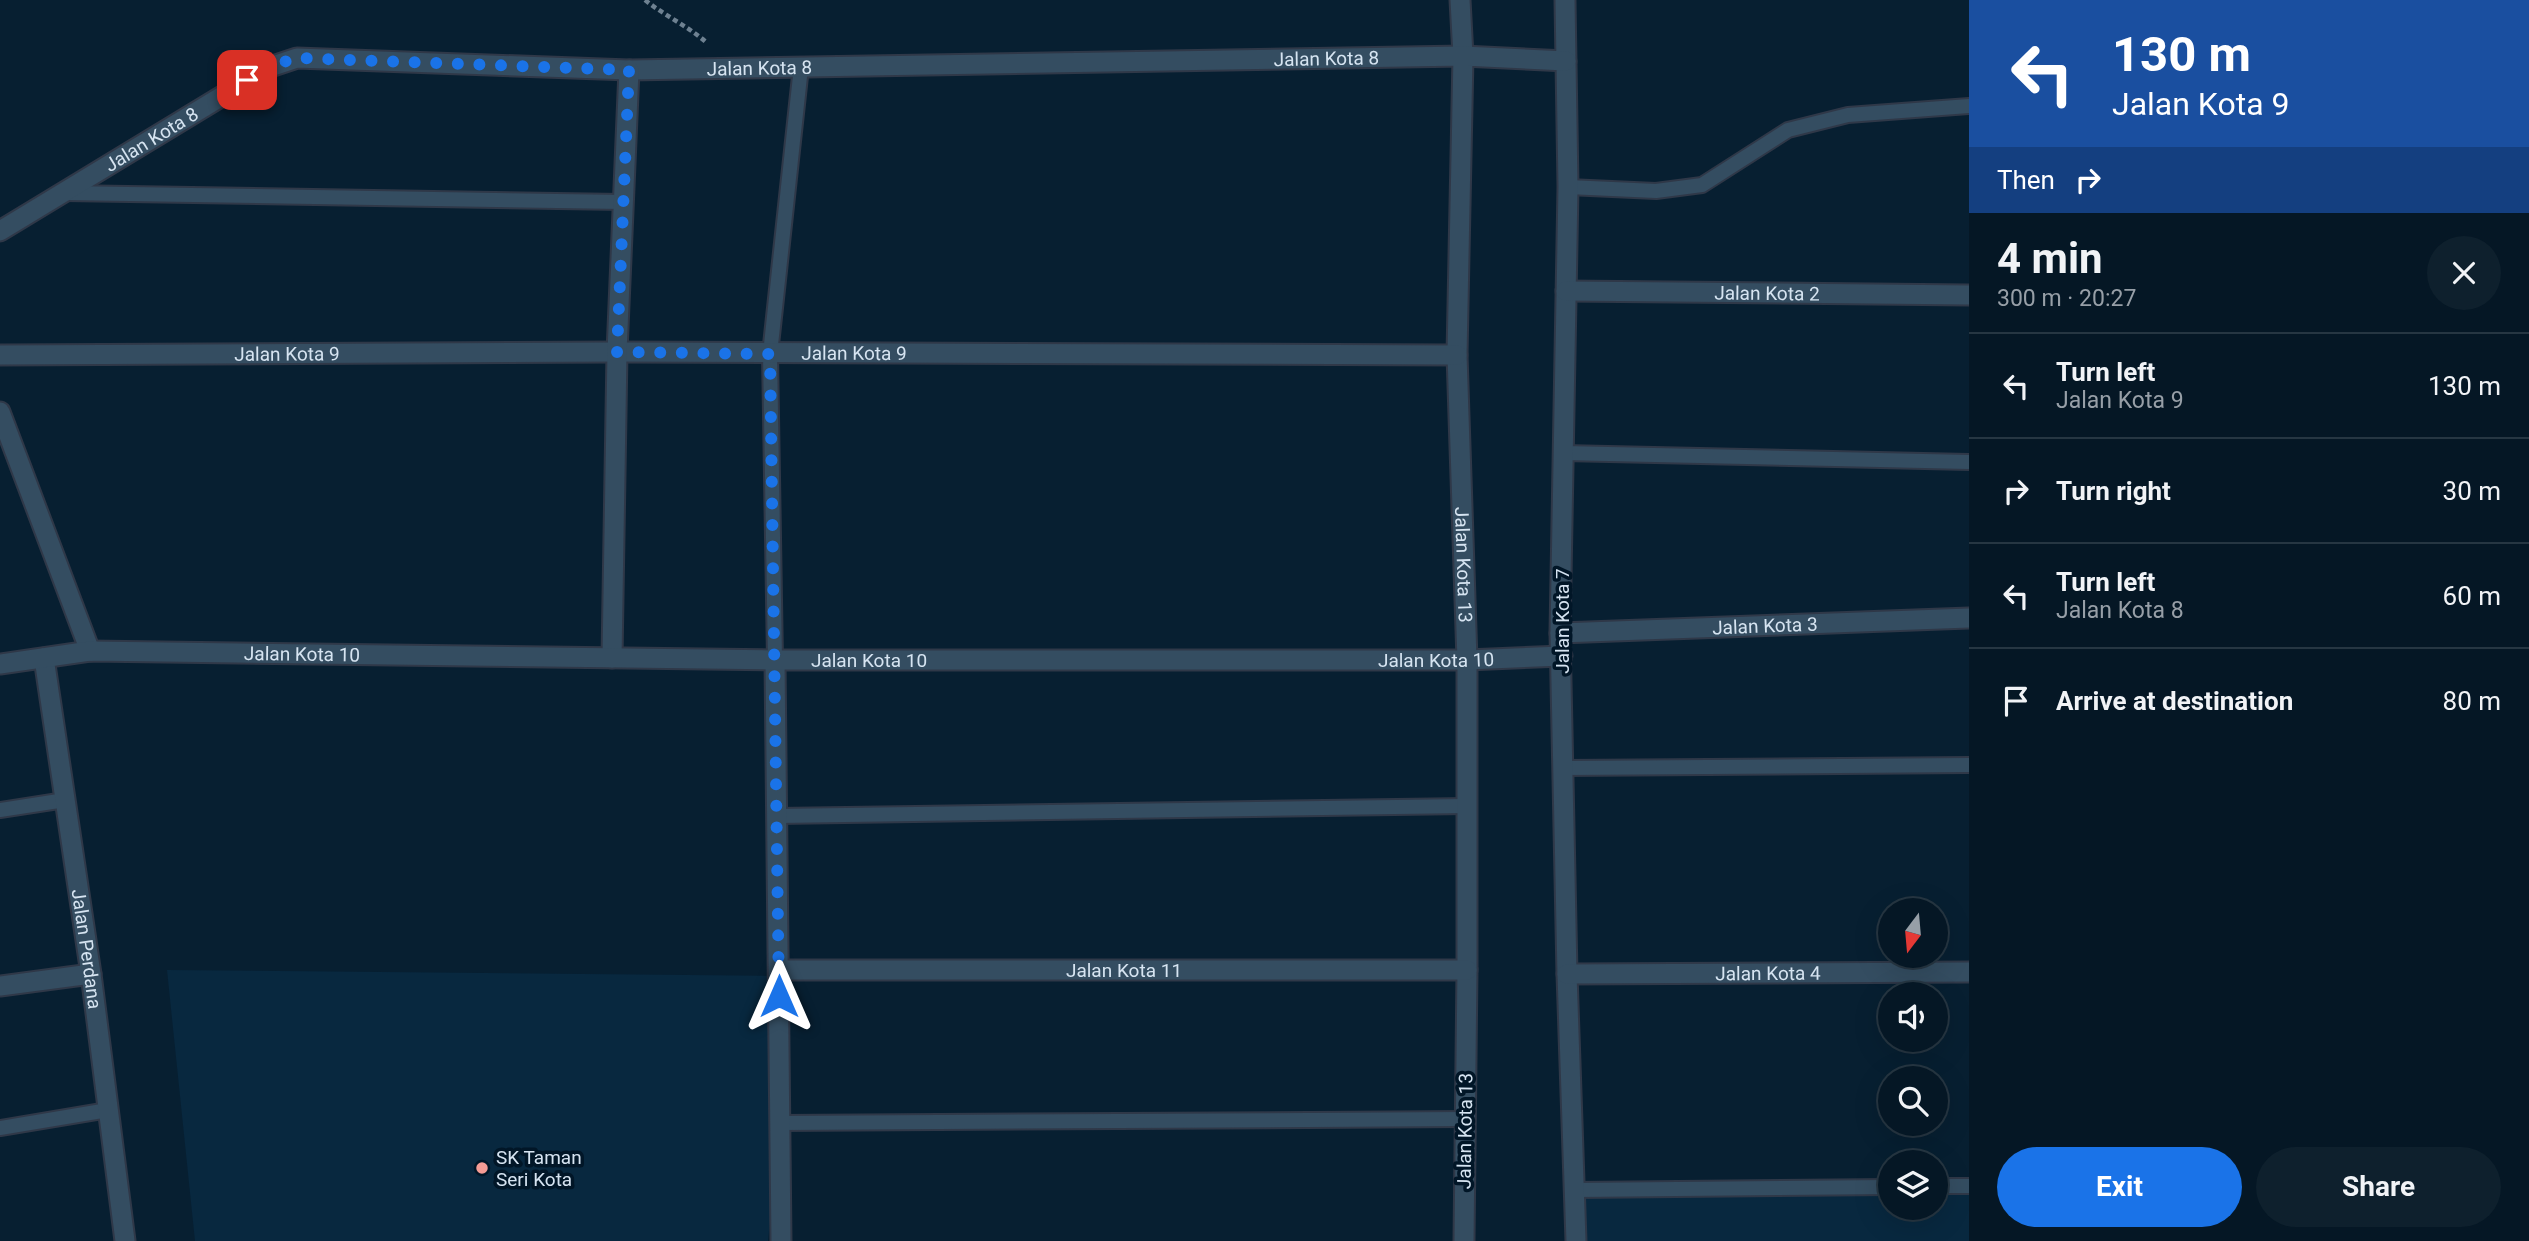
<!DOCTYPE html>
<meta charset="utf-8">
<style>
:root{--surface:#051725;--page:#0e202d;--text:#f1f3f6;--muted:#979fa7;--line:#263642;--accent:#1a73e8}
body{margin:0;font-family:Roboto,sans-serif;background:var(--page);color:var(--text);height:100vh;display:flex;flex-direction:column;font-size:26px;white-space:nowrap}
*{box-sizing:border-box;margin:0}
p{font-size:23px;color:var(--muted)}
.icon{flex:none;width:38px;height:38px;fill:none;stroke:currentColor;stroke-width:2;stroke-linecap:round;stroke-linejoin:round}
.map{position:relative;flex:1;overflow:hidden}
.sheet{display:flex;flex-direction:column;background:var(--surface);width:560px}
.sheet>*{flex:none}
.banner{background:#1a4fa0;color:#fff;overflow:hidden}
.needle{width:46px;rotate:196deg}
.controls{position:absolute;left:1878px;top:898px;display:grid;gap:14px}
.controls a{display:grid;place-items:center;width:70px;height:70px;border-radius:50%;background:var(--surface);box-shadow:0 7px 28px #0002,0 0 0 2px var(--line);font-size:35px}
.pin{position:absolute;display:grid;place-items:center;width:60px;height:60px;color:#fff;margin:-30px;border-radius:14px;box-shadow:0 4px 10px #0006}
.me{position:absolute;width:77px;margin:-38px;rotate:0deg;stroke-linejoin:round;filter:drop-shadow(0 0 5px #0008)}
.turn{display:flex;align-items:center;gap:24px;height:147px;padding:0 28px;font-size:32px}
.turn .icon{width:91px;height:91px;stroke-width:2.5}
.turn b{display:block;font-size:49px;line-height:60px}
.then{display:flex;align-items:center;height:66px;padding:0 28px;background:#0003;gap:14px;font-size:26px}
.round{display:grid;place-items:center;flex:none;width:74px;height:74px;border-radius:37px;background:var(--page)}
.headline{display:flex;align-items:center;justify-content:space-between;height:119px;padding:0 28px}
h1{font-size:42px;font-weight:700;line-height:52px}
.button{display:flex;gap:14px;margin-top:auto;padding:14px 28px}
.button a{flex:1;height:80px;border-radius:42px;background:var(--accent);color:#fff;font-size:28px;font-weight:700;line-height:80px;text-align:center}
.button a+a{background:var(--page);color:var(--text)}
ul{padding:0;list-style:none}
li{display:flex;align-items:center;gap:21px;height:105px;padding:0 28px;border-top:2px solid var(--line)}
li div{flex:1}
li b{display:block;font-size:26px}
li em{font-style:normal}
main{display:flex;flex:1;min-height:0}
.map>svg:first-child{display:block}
.built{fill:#08283f}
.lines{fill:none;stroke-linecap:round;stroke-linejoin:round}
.service-casing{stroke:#2f3848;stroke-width:18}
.minor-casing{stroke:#2f3848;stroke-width:23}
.path{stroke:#6e8191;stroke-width:4.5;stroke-dasharray:5 3.5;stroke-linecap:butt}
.service{stroke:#344d61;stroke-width:14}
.minor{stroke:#344d61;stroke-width:19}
.route{stroke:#1a73e8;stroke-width:12;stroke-dasharray:0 21.6}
.poi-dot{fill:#f59c95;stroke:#011627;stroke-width:2.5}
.labels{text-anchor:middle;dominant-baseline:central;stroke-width:7;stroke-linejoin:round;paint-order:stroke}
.street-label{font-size:19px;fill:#d6e4f1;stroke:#011627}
.poi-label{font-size:19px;fill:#d6e4f1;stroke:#011627;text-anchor:start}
</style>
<main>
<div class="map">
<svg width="1969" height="1241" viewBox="0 0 1969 1241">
<rect width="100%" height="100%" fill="#071f31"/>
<g class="built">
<polygon points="167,970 785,976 783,1095 768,1241 195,1241"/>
<polygon points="1936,1180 1969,1180 1969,1241 1566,1241 1564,1184 1890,1181 1890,1208 1936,1208"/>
</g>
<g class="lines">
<g class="service-casing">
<g id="service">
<polyline points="1568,187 1656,191 1702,185 1788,130 1848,115 1969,106"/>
<polyline points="65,193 623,202"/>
<polyline points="1563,453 1969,462"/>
<polyline points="775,660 770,354 801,67"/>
<polyline points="1563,768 1969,765"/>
<polyline points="0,810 65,800"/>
<polyline points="777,816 1467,806"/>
<polyline points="779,1123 1465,1119"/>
<polyline points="0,1128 108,1110"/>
<polyline points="1936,1186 1969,1186"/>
<polyline points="1575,1190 1890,1187"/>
</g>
</g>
<g class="minor-casing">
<g id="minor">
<path id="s1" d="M 1460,0 L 1463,56 L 1457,355 L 1467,660 L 1467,970 L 1464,1241"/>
<polyline points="1565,0 1568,187 1560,633 1567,974 1576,1241"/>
<path id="s2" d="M 0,231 L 270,67 L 297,58 L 629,70 L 1463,56 L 1566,61"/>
<path id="s3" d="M 1566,291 L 1969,295"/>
<path id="s4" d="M 0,355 L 617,352 L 1457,355"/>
<polyline points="0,412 90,651"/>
<path id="s5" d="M 1560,633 L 1969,618"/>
<path id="s6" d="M 44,658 L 91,974 L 125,1241"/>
<polyline points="612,658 617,352 629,70"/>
<polyline points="775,660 781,1241"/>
<path id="s7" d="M 0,664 L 90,651 L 775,660 L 1467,660 L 1562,656"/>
<path id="s8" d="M 779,970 L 1467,970"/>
<path id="s9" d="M 1567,974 L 1969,972"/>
<polyline points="0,986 91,974"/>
</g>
</g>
<path class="path" d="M 645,0 C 665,16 688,26 707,43"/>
<use href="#service" class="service"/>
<use href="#minor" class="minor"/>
</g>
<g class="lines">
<polyline class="route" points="247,80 270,66 297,58 629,70 617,352 770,354 779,996"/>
</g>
<circle class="poi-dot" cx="482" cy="1168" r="7"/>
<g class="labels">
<g class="street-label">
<text stroke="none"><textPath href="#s2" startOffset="1374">Jalan Kota 8</textPath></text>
<text stroke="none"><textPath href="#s2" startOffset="807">Jalan Kota 8</textPath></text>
<text stroke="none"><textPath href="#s2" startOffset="177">Jalan Kota 8</textPath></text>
<text stroke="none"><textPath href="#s3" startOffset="201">Jalan Kota 2</textPath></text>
<text stroke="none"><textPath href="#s4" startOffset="287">Jalan Kota 9</textPath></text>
<text stroke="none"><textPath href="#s4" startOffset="854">Jalan Kota 9</textPath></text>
<text stroke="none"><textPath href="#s1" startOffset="565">Jalan Kota 13</textPath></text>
<text transform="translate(1562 621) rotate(-90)">Jalan Kota 7</text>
<text stroke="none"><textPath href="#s5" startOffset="205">Jalan Kota 3</textPath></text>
<text stroke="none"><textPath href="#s7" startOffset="303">Jalan Kota 10</textPath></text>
<text stroke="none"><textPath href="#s7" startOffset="1437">Jalan Kota 10</textPath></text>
<text stroke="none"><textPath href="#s7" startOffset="870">Jalan Kota 10</textPath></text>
<text stroke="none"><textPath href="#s6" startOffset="294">Jalan Perdana</textPath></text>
<text stroke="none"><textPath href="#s8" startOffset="345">Jalan Kota 11</textPath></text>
<text stroke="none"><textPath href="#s9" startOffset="201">Jalan Kota 4</textPath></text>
<text transform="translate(1465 1131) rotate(-89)">Jalan Kota 13</text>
</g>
<g class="poi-label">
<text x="496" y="1157">SK Taman<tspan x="496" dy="22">Seri Kota</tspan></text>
</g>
</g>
</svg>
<div class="controls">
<a><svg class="needle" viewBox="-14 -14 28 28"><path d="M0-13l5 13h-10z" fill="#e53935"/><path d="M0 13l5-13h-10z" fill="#979fa7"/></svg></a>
<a><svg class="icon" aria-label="sound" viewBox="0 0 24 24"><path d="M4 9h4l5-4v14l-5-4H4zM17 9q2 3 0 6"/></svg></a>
<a><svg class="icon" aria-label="search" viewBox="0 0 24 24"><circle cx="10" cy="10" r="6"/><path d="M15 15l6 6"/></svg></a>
<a><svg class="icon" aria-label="layers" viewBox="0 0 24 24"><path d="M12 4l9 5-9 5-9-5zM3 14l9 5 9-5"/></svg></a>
</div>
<div class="pin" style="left:247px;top:80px;background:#d93025"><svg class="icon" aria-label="arrive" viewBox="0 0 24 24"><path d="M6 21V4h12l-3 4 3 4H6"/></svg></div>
<svg class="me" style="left:779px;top:996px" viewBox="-20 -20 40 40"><path d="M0-17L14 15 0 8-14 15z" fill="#1a73e8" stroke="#fff" stroke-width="4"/></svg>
</div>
<section class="sheet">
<div class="banner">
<div class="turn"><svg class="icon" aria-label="left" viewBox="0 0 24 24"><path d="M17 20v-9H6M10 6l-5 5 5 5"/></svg><div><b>130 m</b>Jalan Kota 9</div></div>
<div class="then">Then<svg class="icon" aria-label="right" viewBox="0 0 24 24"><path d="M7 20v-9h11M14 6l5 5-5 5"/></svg></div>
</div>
<div class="headline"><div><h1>4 min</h1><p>300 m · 20:27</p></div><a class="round"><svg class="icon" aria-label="close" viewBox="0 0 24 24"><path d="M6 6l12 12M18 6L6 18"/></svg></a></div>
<ul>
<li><svg class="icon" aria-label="left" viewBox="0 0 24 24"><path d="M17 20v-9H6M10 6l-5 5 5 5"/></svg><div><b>Turn left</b><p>Jalan Kota 9</p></div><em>130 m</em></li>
<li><svg class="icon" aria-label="right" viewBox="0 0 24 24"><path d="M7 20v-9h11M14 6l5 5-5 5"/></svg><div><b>Turn right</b></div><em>30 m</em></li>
<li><svg class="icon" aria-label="left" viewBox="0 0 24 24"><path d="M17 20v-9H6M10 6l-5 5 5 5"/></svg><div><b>Turn left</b><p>Jalan Kota 8</p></div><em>60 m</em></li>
<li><svg class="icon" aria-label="arrive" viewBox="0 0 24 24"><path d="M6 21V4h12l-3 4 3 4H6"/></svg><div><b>Arrive at destination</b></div><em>80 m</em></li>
</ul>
<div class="button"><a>Exit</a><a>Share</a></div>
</section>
</main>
